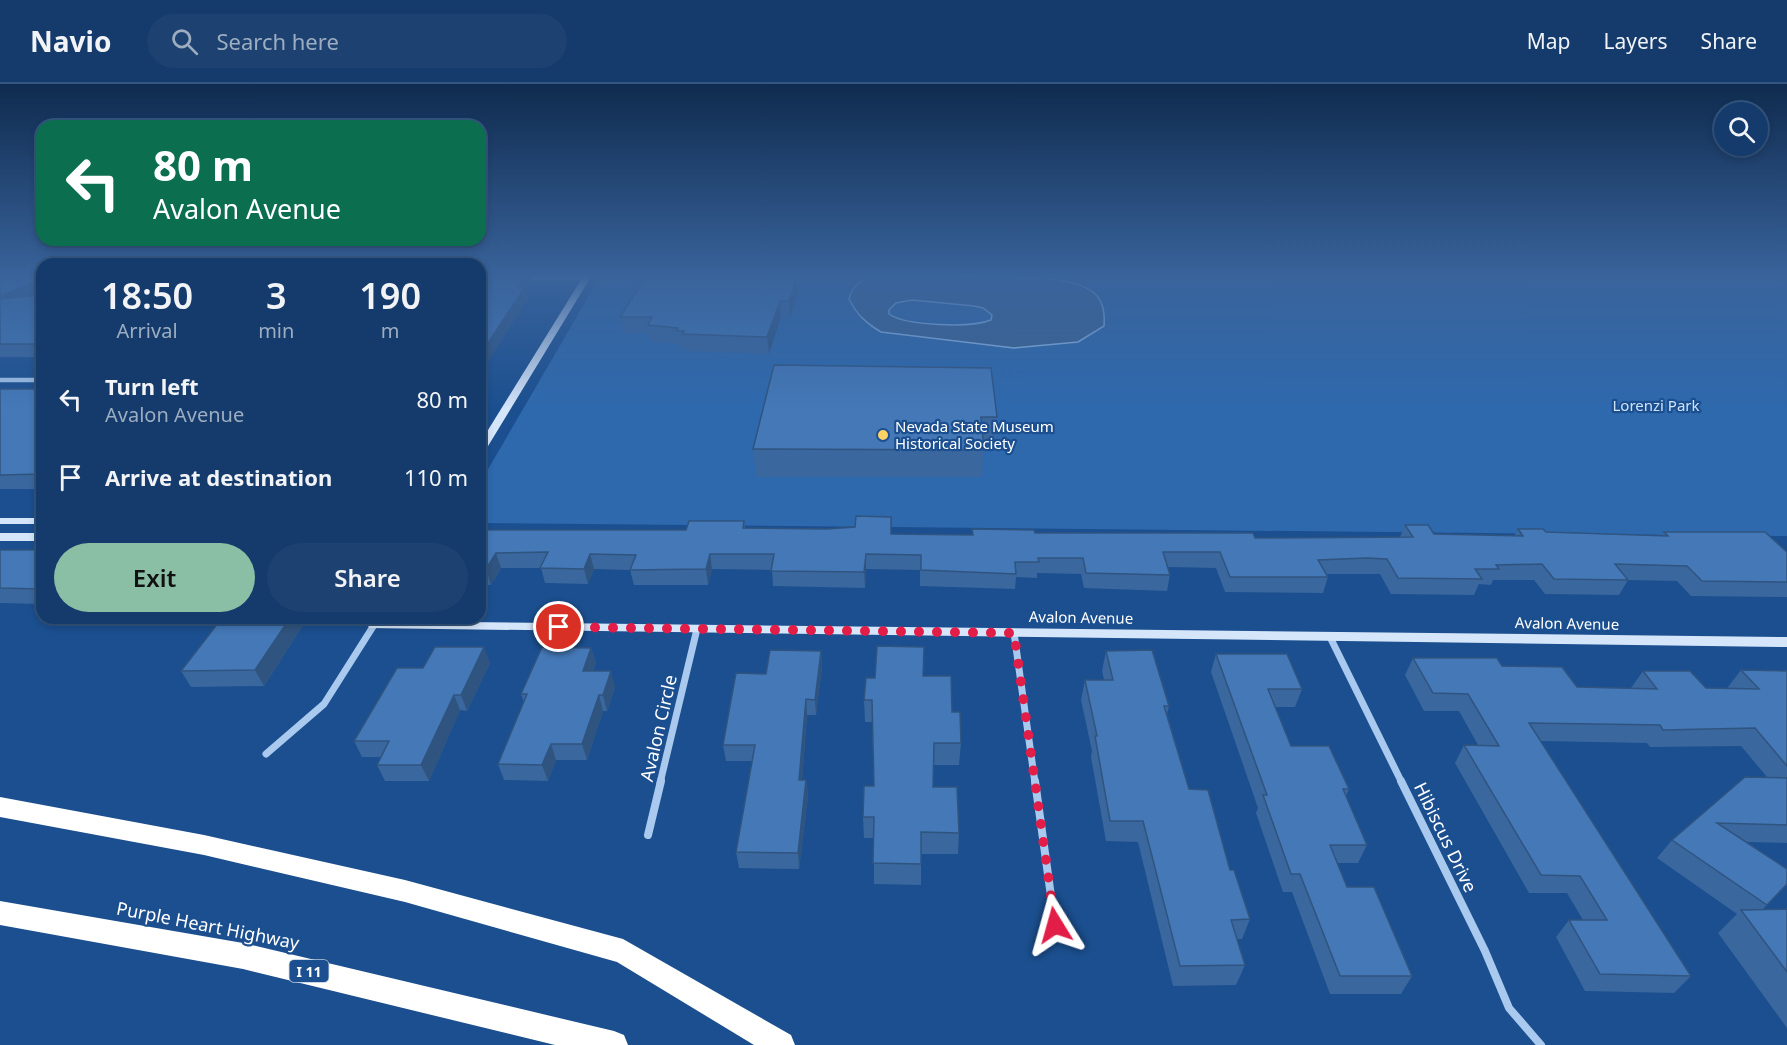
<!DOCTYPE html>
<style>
:root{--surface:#143b6b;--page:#1d4271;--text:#f1f3f6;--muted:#9dadc1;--line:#33557e;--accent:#8abfa5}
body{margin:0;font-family:"Noto Sans",sans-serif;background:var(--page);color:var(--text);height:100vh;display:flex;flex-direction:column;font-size:22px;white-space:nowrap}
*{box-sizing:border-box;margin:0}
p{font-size:20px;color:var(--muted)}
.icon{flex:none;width:33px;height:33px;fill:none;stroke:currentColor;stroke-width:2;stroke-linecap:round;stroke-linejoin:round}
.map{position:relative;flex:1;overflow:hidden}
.panel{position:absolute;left:36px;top:174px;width:450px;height:366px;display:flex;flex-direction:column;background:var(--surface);border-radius:18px;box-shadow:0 3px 9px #0003,0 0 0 2px var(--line)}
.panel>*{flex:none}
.hud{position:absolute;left:36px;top:36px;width:450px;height:126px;border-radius:18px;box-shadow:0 3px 9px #0003,0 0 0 2px var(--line);background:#0b6e4f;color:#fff;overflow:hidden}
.fabs{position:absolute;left:1714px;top:18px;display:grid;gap:12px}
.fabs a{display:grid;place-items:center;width:54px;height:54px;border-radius:50%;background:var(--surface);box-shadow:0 3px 9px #0003,0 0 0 2px var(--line);font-size:30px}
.pin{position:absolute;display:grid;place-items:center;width:51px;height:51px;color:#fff;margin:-26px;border:3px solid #fff;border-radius:50%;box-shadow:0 2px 6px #0007}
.me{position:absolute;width:66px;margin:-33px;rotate:352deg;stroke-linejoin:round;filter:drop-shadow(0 0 4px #0008)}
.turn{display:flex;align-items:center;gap:21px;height:126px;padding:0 18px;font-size:27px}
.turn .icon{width:78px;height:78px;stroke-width:2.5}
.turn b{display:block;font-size:42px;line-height:51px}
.eta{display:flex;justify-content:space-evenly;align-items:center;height:102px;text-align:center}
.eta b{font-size:36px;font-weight:600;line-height:42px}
.primary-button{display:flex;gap:12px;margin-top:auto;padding:12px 18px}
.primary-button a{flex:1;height:69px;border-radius:36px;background:var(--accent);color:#111;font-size:24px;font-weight:600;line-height:69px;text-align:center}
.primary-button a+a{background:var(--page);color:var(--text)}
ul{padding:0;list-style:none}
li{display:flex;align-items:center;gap:18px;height:78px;padding:0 18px}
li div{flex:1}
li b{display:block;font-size:22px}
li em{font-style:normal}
header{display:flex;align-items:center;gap:36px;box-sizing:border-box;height:84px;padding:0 30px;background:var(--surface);border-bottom:2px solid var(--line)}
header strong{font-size:28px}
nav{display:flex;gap:33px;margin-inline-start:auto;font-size:21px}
.search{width:420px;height:54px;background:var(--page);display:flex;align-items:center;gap:15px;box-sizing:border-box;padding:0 21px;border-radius:33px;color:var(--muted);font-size:22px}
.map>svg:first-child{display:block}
.green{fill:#2e69ad}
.water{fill:#3c6290;stroke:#9cc4f0;stroke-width:1.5;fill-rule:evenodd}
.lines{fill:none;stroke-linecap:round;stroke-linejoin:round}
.street-far2{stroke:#a9c9ee;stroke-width:4.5}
.street-far1{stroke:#a9c9ee;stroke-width:7}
.street{stroke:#a9c9ee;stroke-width:8}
.secondary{fill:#d6e6fa;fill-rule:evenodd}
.highway{fill:#fff;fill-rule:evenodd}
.wall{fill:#3a679d}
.shaded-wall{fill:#305480}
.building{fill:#4478b7;stroke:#305480;stroke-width:1.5}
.route{stroke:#e11d48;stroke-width:10;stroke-dasharray:0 18}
.poi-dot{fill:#ffd166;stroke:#1b4f8f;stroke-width:2}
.labels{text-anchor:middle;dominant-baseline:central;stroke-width:4.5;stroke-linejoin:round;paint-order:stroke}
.shield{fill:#1b4f8f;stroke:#bbcadd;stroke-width:1.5}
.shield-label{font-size:14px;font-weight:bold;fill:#fff}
.park-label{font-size:15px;fill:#cfe3fa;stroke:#1b4f8f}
.poi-label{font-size:15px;fill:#fff;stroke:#1b4f8f;text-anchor:start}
.street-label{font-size:15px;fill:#fff;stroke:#1b4f8f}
.near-street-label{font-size:18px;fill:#fff;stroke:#1b4f8f}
</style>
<header>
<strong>Navio</strong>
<div class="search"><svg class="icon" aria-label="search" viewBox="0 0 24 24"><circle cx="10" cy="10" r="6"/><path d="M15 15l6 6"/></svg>Search here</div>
<nav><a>Map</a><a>Layers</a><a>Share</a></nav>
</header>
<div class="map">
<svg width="1787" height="961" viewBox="0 0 1787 961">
<rect width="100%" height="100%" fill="#1b4f8f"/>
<polygon class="green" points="601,191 1787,191 1787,452 480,439 480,399"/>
<path class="water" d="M 873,191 L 1056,195 C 1086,202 1107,206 1104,242 L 1078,258 L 1014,264 L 881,248 C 866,239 857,231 849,215 C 852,202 861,196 873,191 ZM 912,216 L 974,222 L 983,224 L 992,231 L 991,236 C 971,244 906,242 889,230 L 889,226 L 896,219 Z"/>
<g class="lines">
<g class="street-far2">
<polyline points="480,194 493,194"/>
<polyline points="524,194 586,194"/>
<polyline points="0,296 42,296"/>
</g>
<g class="street-far1">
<polyline points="1014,549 1035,699"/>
<polyline points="1330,553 1402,699"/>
<polyline points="266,670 324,620 374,541"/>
<polyline points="660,699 697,545"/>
</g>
<g class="street">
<polyline points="1035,697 1055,841"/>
<polyline points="1401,697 1485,867 1509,924 1541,961"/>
<polyline points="648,751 661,697"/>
</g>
<g class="secondary">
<polygon points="584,191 592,191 485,367 480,370 480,359"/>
<rect x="0" y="434" width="42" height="6"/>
<rect x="0" y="449" width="42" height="8"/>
<polygon points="374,537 1787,553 1787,563 369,544 368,541"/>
</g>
<g class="highway">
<polygon points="0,713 204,751 405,796 623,855 791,951 795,961 754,961 617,878 405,818 204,771 0,733"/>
<polygon points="0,817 243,859 614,947 624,951 628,961 555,961 243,885 0,841"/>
</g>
</g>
<g class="wall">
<polygon points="0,191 42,191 42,210 39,212 42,211 42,273 0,273"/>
<polygon points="767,191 767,195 796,195 797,211 790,233 781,233 769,270 685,267 684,264 679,264 679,260 651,258 649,250 624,249 620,233 696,193"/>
<polygon points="774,281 997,333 995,360 984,360 982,393 756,393 753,365"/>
<rect x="0" y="305" width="42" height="100"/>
<polygon points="744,437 745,444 891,450 972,451 972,445 1035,449 1255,454 1400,453 1405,441 1434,450 1514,452 1518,445 1546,448 1661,452 1664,448 1787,468 1787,513 1691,512 1677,497 1628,496 1619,511 1545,510 1534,496 1493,496 1491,501 1479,500 1474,511 1391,510 1380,490 1326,490 1328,493 1323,509 1225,508 1216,484 1168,483 1170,491 1167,507 1084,504 1081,490 1037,489 1037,494 1016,493 1015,505 920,502 920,486 866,485 865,504 773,502 772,486 712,485 708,501 634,501 630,486 594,485 588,500 545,499 541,484 501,484 491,501 480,500 480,446 686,446"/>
<polygon points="0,466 42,466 42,520 0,519"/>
<polygon points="222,534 314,534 313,536 307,535 264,602 191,603 181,587"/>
<polygon points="591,564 596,579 593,587 615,603 607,627 603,627 587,676 556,676 548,697 504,696 498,680 524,618 521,610"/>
<polygon points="821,567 822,583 816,631 807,631 802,696 806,696 808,712 799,785 739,784 736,768 752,677 726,677 723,661"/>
<polygon points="1106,567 1169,622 1167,630 1189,705 1230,786 1250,835 1242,855 1237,855 1245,881 1236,901 1173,902 1138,758 1106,757 1091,673 1092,667 1081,616 1085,596 1104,596 1102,587"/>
<polygon points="1216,570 1302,605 1295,623 1275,623 1291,662 1349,705 1346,712 1367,761 1358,779 1337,779 1347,803 1412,892 1401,910 1330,910 1292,808 1283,808 1256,729 1258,724 1211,588"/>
<polygon points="1413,574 1502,582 1577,603 1631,604 1643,587 1706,604 1729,605 1728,603 1741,586 1787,587 1787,759 1746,758 1787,801 1762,826 1787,825 1787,944 1718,849 1737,830 1657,774 1672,756 1767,693 1741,662 1650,663 1647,659 1540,657 1691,892 1674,909 1585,907 1556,853 1569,836 1583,836 1567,809 1529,809 1455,679 1464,661 1478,661 1459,627 1424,627 1405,591"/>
<polygon points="490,579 467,627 460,626 429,697 385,697 377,681 381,673 362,673 354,657 423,584"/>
<polygon points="923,592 952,628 961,659 959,681 933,681 933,703 959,749 958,770 921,770 921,801 874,800 874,754 864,754 863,733 874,702 872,638 865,638 864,616"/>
</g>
<g class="shaded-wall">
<polygon points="525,191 529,191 531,198 526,208 528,215 480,290 480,271"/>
<polygon points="42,195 42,210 0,227 0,212"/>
<polygon points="796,195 797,211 790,233 789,217"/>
<polygon points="780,217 781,233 769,270 767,253"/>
<polygon points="496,469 501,484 491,501 486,485"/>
<polygon points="590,470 594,485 588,500 584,485"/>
<polygon points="710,470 712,485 708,501 706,485"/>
<polygon points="866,470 866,485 865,504 864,488"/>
<polygon points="290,534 307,534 307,535 264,602 255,586"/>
<polygon points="484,563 490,579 467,627 461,611"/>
<polygon points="591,564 596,579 587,602 583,587"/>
<polygon points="821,567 822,583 816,631 815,616"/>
<polygon points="611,587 615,603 607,627 603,611"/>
<polygon points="454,611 460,626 429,697 421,681"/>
<polygon points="599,611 603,627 587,676 582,660"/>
<polygon points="806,615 807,631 801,712 799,696"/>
<polygon points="551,660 556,676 548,697 542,681"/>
<polygon points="806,696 808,712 799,785 798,769"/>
</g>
<g class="building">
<polygon points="0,191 42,191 42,195 0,212"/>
<polygon points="489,191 525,191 519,203 525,203 480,271 480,202"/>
<polygon points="647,191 696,193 697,191 765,191 764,195 796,195 789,217 780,217 767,253 682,250 684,247 677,247 678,244 648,241 652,233 620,233"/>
<polygon points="42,211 42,260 0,260 0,215"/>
<polygon points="774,281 991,284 997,333 981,333 984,366 753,365"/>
<polygon points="0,305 42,305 42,390 0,391"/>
<polygon points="856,432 891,433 891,450 973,451 972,445 1034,446 1035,449 1253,449 1255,454 1413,453 1405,441 1428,441 1434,450 1523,452 1518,445 1543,445 1546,448 1668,452 1664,448 1765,448 1787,468 1787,498 1702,497 1687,482 1615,480 1628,496 1554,495 1542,480 1496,481 1499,485 1475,485 1482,495 1398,494 1387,475 1366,474 1318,476 1328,493 1230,493 1220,468 1163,468 1170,491 1086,489 1083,474 1038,474 1039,478 1015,478 1016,490 921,486 921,471 866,470 864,488 771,487 774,470 710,470 706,485 630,486 636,471 590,470 584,485 540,484 548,468 496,469 486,485 480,485 480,446 686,446 689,437 744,437 743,444 827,445 855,443"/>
<polygon points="0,466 42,466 42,505 0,504"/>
<polygon points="222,534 290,534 255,586 181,587"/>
<polygon points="877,562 924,563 923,592 951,592 952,628 960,628 961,659 934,659 933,703 957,703 959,749 921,748 921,780 873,779 874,733 863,733 864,702 874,702 872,616 864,616 866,594 875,594"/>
<polygon points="435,563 484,563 461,611 454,611 421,681 377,681 389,657 354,657 397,584 423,584"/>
<polygon points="542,563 591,564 583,587 611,587 603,611 599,611 582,660 551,660 542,681 498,680 527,610 521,610"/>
<polygon points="770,566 821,567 815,616 806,615 799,696 806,696 798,769 736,768 755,661 723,661 731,616 736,589 766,590"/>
<polygon points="1152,566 1169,622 1164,622 1189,705 1208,706 1230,786 1234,786 1250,835 1231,836 1245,881 1180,882 1143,737 1110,737 1095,652 1097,652 1085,596 1113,596 1106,567"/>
<polygon points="1216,570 1287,570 1302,605 1268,605 1291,662 1329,662 1349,705 1343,705 1367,761 1330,761 1347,803 1374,803 1412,892 1340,892 1300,790 1291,790 1263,711 1267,711"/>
<polygon points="1413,574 1497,574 1502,582 1562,583 1577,603 1657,605 1643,587 1690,587 1706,604 1759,605 1741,586 1787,587 1787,682 1755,644 1663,646 1660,641 1529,639 1691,892 1600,890 1569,836 1607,836 1580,792 1541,791 1464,661 1499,662 1468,610 1433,609"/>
<polygon points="1745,693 1787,694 1787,741 1717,739 1787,785 1787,800 1767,821 1672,756"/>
<polygon points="1787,825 1787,888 1741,826"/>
</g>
<linearGradient id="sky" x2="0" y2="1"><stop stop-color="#0f2b4f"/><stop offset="0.59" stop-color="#39639b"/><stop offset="1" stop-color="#39639b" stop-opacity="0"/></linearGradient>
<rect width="1787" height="326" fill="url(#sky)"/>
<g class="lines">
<polyline class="route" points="559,543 1014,549 1055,841"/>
</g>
<circle class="poi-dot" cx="883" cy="351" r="6"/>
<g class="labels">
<rect class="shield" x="289.5" y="876" width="39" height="22" rx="4.5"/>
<g class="shield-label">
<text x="309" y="887">I 11</text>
</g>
<g class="park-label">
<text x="1656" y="321">Lorenzi Park</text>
</g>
<g class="poi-label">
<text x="895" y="342">Nevada State Museum<tspan x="895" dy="17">Historical Society</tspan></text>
</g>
<g class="street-label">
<text transform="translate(1081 533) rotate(1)">Avalon Avenue</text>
<text transform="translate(1567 539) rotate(1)">Avalon Avenue</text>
</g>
<g class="near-street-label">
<text transform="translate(658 644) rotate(-77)">Avalon Circle</text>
<text transform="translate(1446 753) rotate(64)">Hibiscus Drive</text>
<text transform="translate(208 841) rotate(11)">Purple Heart Highway</text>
</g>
</g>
</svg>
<div class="fabs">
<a><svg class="icon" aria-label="search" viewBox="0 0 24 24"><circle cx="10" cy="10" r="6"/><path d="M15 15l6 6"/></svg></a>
</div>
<div class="pin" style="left:559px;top:543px;background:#d93025"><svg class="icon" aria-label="arrive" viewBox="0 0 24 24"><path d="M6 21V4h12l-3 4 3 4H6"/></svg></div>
<svg class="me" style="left:1055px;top:841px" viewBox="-20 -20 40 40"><path d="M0-17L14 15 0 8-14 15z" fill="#e11d48" stroke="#fff" stroke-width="4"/></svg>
<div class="hud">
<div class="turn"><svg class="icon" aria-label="left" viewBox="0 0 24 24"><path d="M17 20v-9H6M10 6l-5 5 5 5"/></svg><div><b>80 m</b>Avalon Avenue</div></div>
</div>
<section class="panel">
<div class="eta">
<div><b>18:50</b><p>Arrival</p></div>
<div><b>3</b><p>min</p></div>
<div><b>190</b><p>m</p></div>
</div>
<ul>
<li><svg class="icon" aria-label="left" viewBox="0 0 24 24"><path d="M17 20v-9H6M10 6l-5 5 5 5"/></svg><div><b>Turn left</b><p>Avalon Avenue</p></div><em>80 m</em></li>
<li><svg class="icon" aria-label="arrive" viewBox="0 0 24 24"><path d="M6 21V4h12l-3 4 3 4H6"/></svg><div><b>Arrive at destination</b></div><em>110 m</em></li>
</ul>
<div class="primary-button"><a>Exit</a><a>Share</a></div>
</section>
</div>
